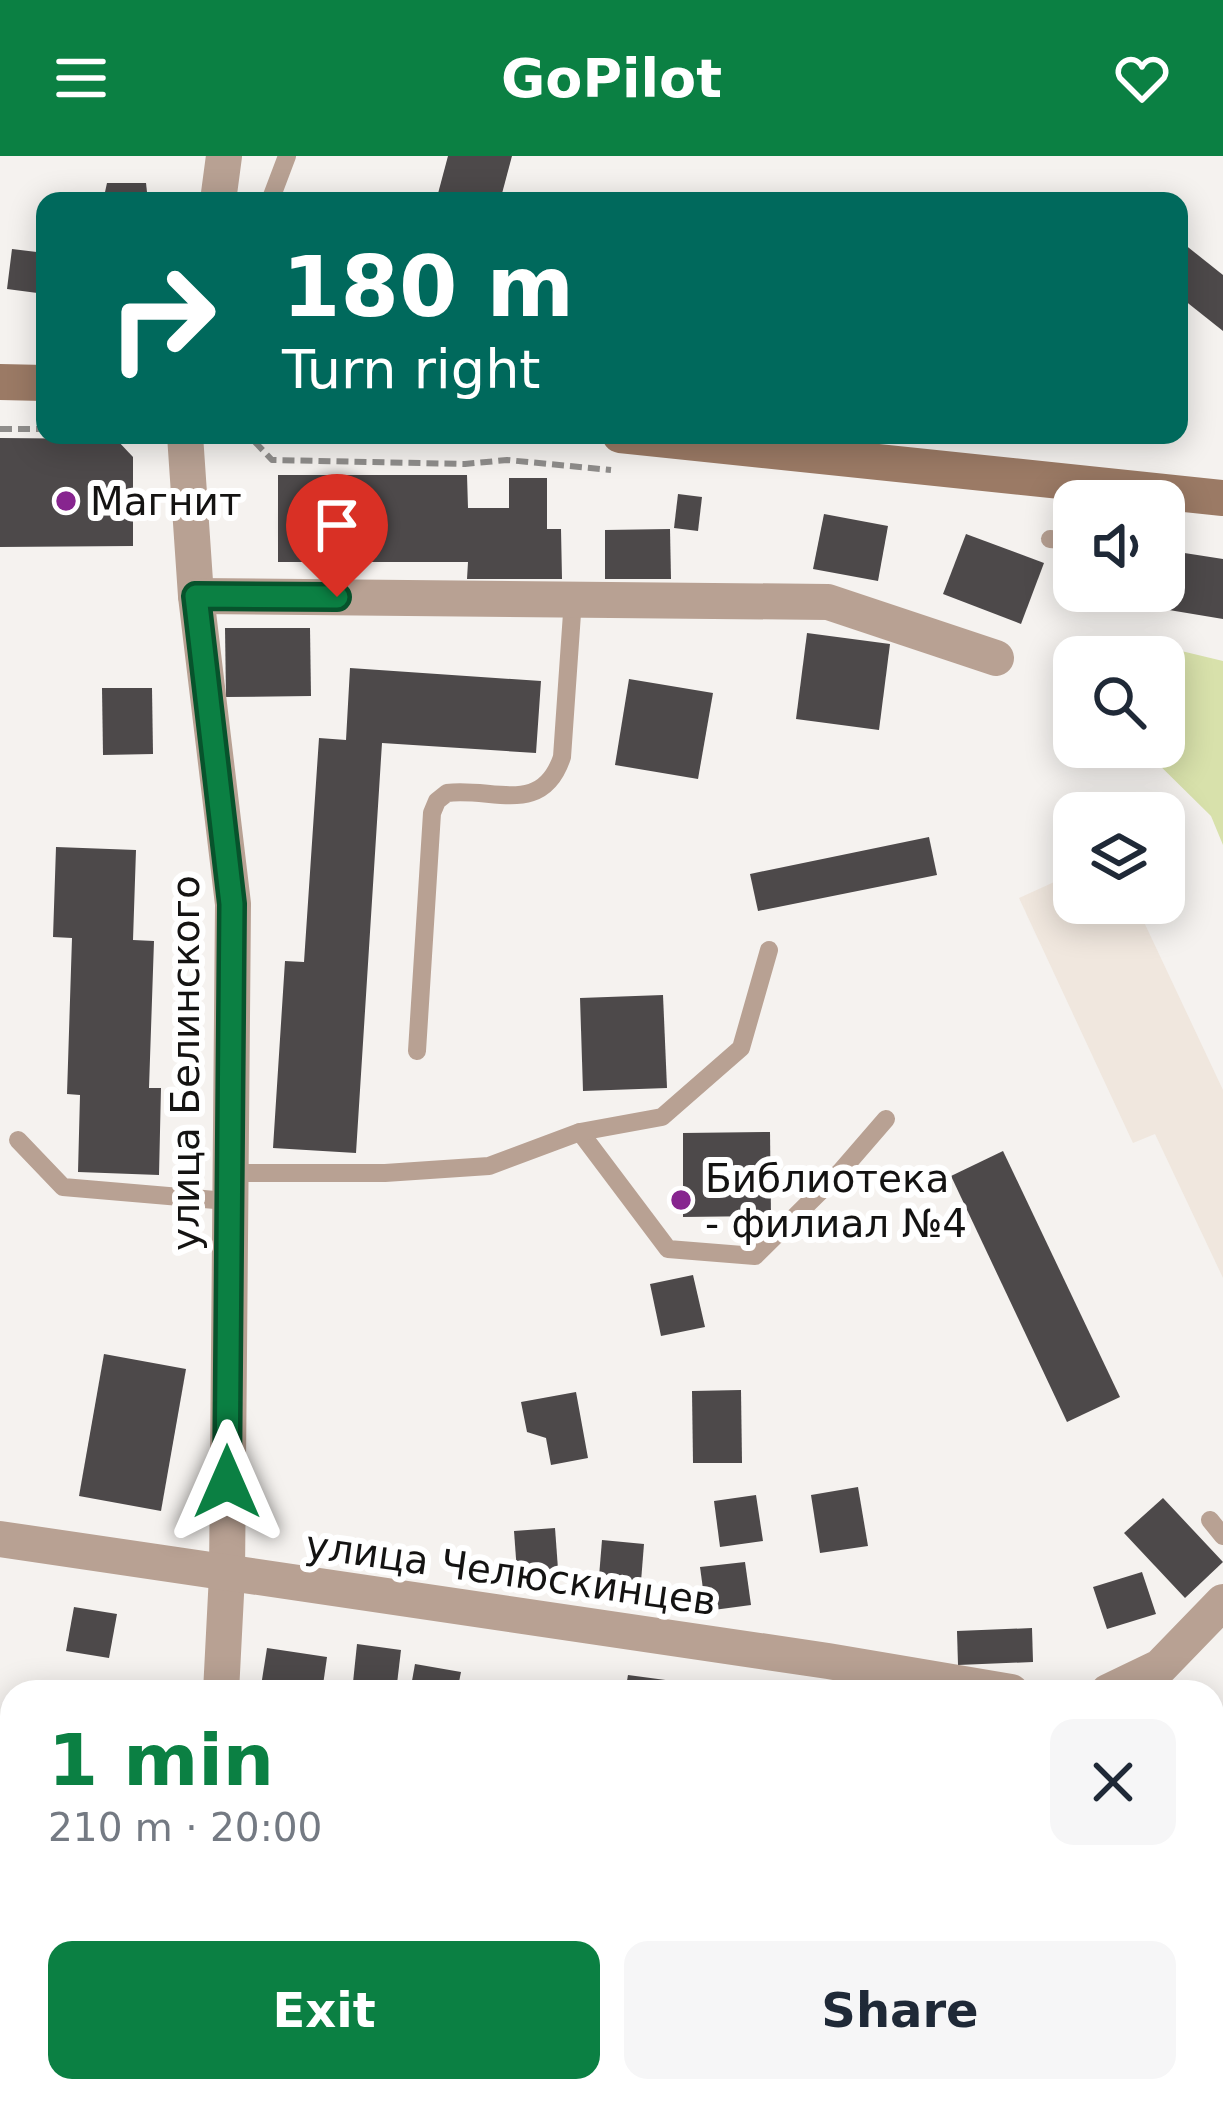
<!DOCTYPE html>
<meta charset="utf-8">
<style>
:root{--surface:#fff;--page:#f6f6f7;--text:#1f2937;--muted:#747a83;--accent:#0b8043}
body{margin:0;font-family:"DejaVu Sans",sans-serif;background:var(--page);color:var(--text);height:100vh;display:flex;flex-direction:column;font-size:45px;white-space:nowrap}
*{box-sizing:border-box;margin:0}
p{font-size:39px;color:var(--muted)}
.icon{flex:none;width:66px;height:66px;fill:none;stroke:currentColor;stroke-width:2;stroke-linecap:round;stroke-linejoin:round}
.map{position:relative;flex:1;overflow:hidden}
.details{position:absolute;left:0px;top:1524px;width:1224px;height:423px;display:flex;flex-direction:column;background:var(--surface);border-radius:36px 36px 0 0;box-shadow:0 6px 30px #0003}
.details>*{flex:none}
.hud{position:absolute;left:36px;top:36px;width:1152px;height:252px;border-radius:24px;box-shadow:0 6px 30px #0003;background:#00695c;color:#fff;overflow:hidden}
.fabs{position:absolute;left:1053px;top:324px;display:grid;gap:24px}
.fabs a{display:grid;place-items:center;width:132px;height:132px;border-radius:24px;background:var(--surface);box-shadow:0 6px 30px #0003;font-size:60px}
.pin{position:absolute;display:grid;place-items:center;width:102px;height:102px;color:#fff;margin:-123px -51px;border-radius:50% 50% 50% 0;rotate:-45deg;box-shadow:0 0 12px #0007}
.pin .icon{rotate:45deg}
.me{position:absolute;width:132px;margin:-66px;rotate:0deg;stroke-linejoin:round;filter:drop-shadow(0 0 9px #0008)}
.turn{display:flex;align-items:center;gap:42px;height:252px;padding:0 48px;font-size:54px}
.turn .icon{width:156px;height:156px;stroke-width:2.5}
.turn b{display:block;font-size:84px;line-height:102px}
.round{display:grid;place-items:center;flex:none;width:126px;height:126px;border-radius:24px;background:var(--page)}
.head{display:flex;align-items:center;justify-content:space-between;height:204px;padding:0 48px}
h1{font-size:72px;font-weight:800;line-height:90px;color:var(--accent)}
.primary-button{display:flex;gap:24px;margin-top:auto;padding:24px 48px}
.primary-button a{flex:1;height:138px;border-radius:24px;background:var(--accent);color:#fff;font-size:48px;font-weight:800;line-height:138px;text-align:center}
.primary-button a+a{background:var(--page);color:var(--text)}
header{display:flex;justify-content:space-between;align-items:center;height:156px;padding:0 48px;background:var(--accent);color:#fff;font-size:54px;font-weight:800}
.map>svg:first-child{display:block}
.built{fill:#f0e7de}
.green{fill:#d8e1ab}
.building{fill:#4d494a}
.lines{fill:none;stroke-linecap:round;stroke-linejoin:round}
.path{stroke:#8f8d8b;stroke-width:6;stroke-dasharray:12 6;stroke-linecap:butt}
.lane{stroke:#b8a193;stroke-width:18}
.street{stroke:#b8a193;stroke-width:36}
.secondary{stroke:#9b7a65;stroke-width:36}
.route-casing{stroke:#07532c;stroke-width:30}
.route{stroke:#0b8043;stroke-width:21}
.poi-dot{fill:#87258f;stroke:#fff;stroke-width:4.5}
.labels{text-anchor:middle;dominant-baseline:central;stroke-width:12;stroke-linejoin:round;paint-order:stroke}
.poi-label{font-size:39px;fill:#141312;stroke:#fff;text-anchor:start}
.street-label{font-size:39px;fill:#141312;stroke:#fff}
</style>
<header><svg class="icon" aria-label="menu" viewBox="0 0 24 24"><path d="M4 6h16M4 12h16M4 18h16"/></svg>GoPilot<svg class="icon" aria-label="heart" viewBox="0 0 24 24"><path d="M12 20l-8-8c-3-5 5-10 8-4 3-6 11-1 8 4z"/></svg></header>
<div class="map">
<svg width="1223" height="1946" viewBox="0 0 1223 1946">
<rect width="100%" height="100%" fill="#f5f2ef"/>
<polygon class="built" points="1074,717 1074,747 1135,747 1223,934 1223,1122 1155,978 1133,987 1019,742"/>
<polygon class="green" points="1173,493 1223,505 1223,689 1211,660 1141,591 1164,591 1164,515"/>
<g class="building">
<polygon points="448,0 512,0 500,45 436,45"/>
<polygon points="107,27 146,27 148,45 103,45"/>
<polygon points="1179,84 1223,119 1223,175 1179,140"/>
<polygon points="12,93 45,97 45,138 7,133"/>
<polygon points="0,282 116,283 133,301 133,390 0,391"/>
<polygon points="278,319 467,319 468,352 509,352 509,322 547,322 547,373 561,373 562,423 467,423 468,406 278,406"/>
<polygon points="678,338 702,341 698,375 674,372"/>
<polygon points="824,358 888,370 878,425 813,413"/>
<polygon points="670,373 671,423 605,423 605,374"/>
<polygon points="966,378 1044,407 1021,468 943,438"/>
<polygon points="1178,396 1223,403 1223,463 1169,454"/>
<polygon points="225,472 310,472 311,540 226,541"/>
<polygon points="807,477 890,488 879,574 796,563"/>
<polygon points="350,512 541,525 536,597 382,587 356,997 273,992 285,805 304,806 319,582 346,584"/>
<polygon points="629,523 713,537 698,623 615,609"/>
<polygon points="102,532 152,532 153,598 103,599"/>
<polygon points="929,681 937,719 758,755 750,718"/>
<polygon points="56,691 136,694 133,784 154,785 149,932 161,932 159,1019 78,1016 80,939 67,938 72,782 53,781"/>
<polygon points="663,839 667,932 583,935 580,842"/>
<polygon points="770,976 771,1060 683,1061 683,977"/>
<polygon points="1003,995 1120,1241 1067,1266 951,1020"/>
<polygon points="693,1119 705,1171 661,1180 650,1128"/>
<polygon points="104,1198 186,1213 161,1355 79,1340"/>
<polygon points="741,1234 742,1307 693,1307 692,1235"/>
<polygon points="576,1236 588,1302 551,1309 546,1282 527,1276 521,1246"/>
<polygon points="858,1331 868,1390 820,1397 811,1339"/>
<polygon points="756,1339 763,1385 720,1391 714,1345"/>
<polygon points="1163,1342 1223,1406 1185,1442 1124,1377"/>
<polygon points="555,1372 558,1413 517,1416 514,1375"/>
<polygon points="602,1384 644,1388 640,1438 598,1433"/>
<polygon points="745,1406 751,1449 706,1455 700,1411"/>
<polygon points="1142,1416 1156,1458 1107,1473 1093,1431"/>
<polygon points="74,1451 117,1458 109,1502 66,1495"/>
<polygon points="1032,1472 1033,1506 958,1509 957,1475"/>
<polygon points="357,1488 401,1494 396,1536 352,1536"/>
<polygon points="267,1492 327,1501 322,1536 284,1536 261,1530"/>
<polygon points="415,1508 461,1516 457,1536 410,1536"/>
<polygon points="628,1519 673,1525 672,1536 625,1536"/>
<polygon points="681,1525 767,1533 766,1536 680,1536"/>
<polygon points="12,1915 12,1935 41,1935 46,1946 0,1946 0,1921"/>
<polygon points="471,1935 526,1935 529,1940 521,1946 478,1946"/>
</g>
<g class="lines">
<g class="path">
<polyline points="0,273 45,273"/>
<polyline points="219,280 254,285 272,304 465,308 507,304 611,314"/>
<polyline points="894,1935 894,1946"/>
</g>
<g class="lane">
<polyline points="270,45 287,0"/>
<polyline points="1050,383 1074,385"/>
<path d="M 417,895 L 432,657 L 437,645 L 447,637 C 493,631 542,661 562,601 L 573,443"/>
<polyline points="580,976 668,1093 755,1100 841,1015 886,963"/>
<polyline points="18,984 63,1031 227,1045"/>
<polyline points="228,1017 385,1017 489,1010 580,976 662,961 741,892 769,794"/>
<polyline points="1210,1364 1223,1380"/>
</g>
<g class="street">
<polyline points="218,45 224,0"/>
<polyline points="185,279 196,440 233,748 227,1419 221,1536"/>
<polyline points="196,440 828,446 996,502"/>
<polyline points="0,1383 828,1505 1011,1536"/>
<polyline points="1108,1536 1160,1511 1223,1446"/>
<polyline points="0,1872 12,1869"/>
<polyline points="1212,1922 1223,1923"/>
<polyline points="703,1946 754,1935"/>
</g>
<g class="secondary">
<polyline points="0,226 45,227"/>
<polyline points="620,279 1223,342"/>
</g>
</g>
<g class="lines">
<g class="route-casing">
<polyline id="route" points="227,1326 232,748 196,440 337,441"/>
</g>
<use href="#route" class="route"/>
</g>
<g class="poi-dot">
<circle cx="66" cy="345" r="12"/>
<circle cx="681" cy="1044" r="12"/>
</g>
<g class="labels">
<g class="poi-label">
<text x="90" y="345">Магнит</text>
<text x="705" y="1022">Библиотека<tspan x="705" dy="45">- филиал №4</tspan></text>
</g>
<g class="street-label">
<text transform="translate(185 907) rotate(-90)">улица Белинского</text>
<text transform="translate(511 1417) rotate(8)">улица Челюскинцев</text>
</g>
</g>
</svg>
<div class="fabs">
<a><svg class="icon" aria-label="sound" viewBox="0 0 24 24"><path d="M4 9h4l5-4v14l-5-4H4zM17 9q2 3 0 6"/></svg></a>
<a><svg class="icon" aria-label="search" viewBox="0 0 24 24"><circle cx="10" cy="10" r="6"/><path d="M15 15l6 6"/></svg></a>
<a><svg class="icon" aria-label="layers" viewBox="0 0 24 24"><path d="M12 4l9 5-9 5-9-5zM3 14l9 5 9-5"/></svg></a>
</div>
<div class="pin" style="left:337px;top:441px;background:#d93025"><svg class="icon" aria-label="arrive" viewBox="0 0 24 24"><path d="M6 21V4h12l-3 4 3 4H6"/></svg></div>
<svg class="me" style="left:227px;top:1326px" viewBox="-20 -20 40 40"><path d="M0-17L14 15 0 8-14 15z" fill="#0b8043" stroke="#fff" stroke-width="4"/></svg>
<div class="hud">
<div class="turn"><svg class="icon" aria-label="right" viewBox="0 0 24 24"><path d="M7 20v-9h11M14 6l5 5-5 5"/></svg><div><b>180 m</b>Turn right</div></div>
</div>
<section class="details">
<div class="head"><div><h1>1 min</h1><p>210 m · 20:00</p></div><a class="round"><svg class="icon" aria-label="close" viewBox="0 0 24 24"><path d="M6 6l12 12M18 6L6 18"/></svg></a></div>
<div class="primary-button"><a>Exit</a><a>Share</a></div>
</section>
</div>
